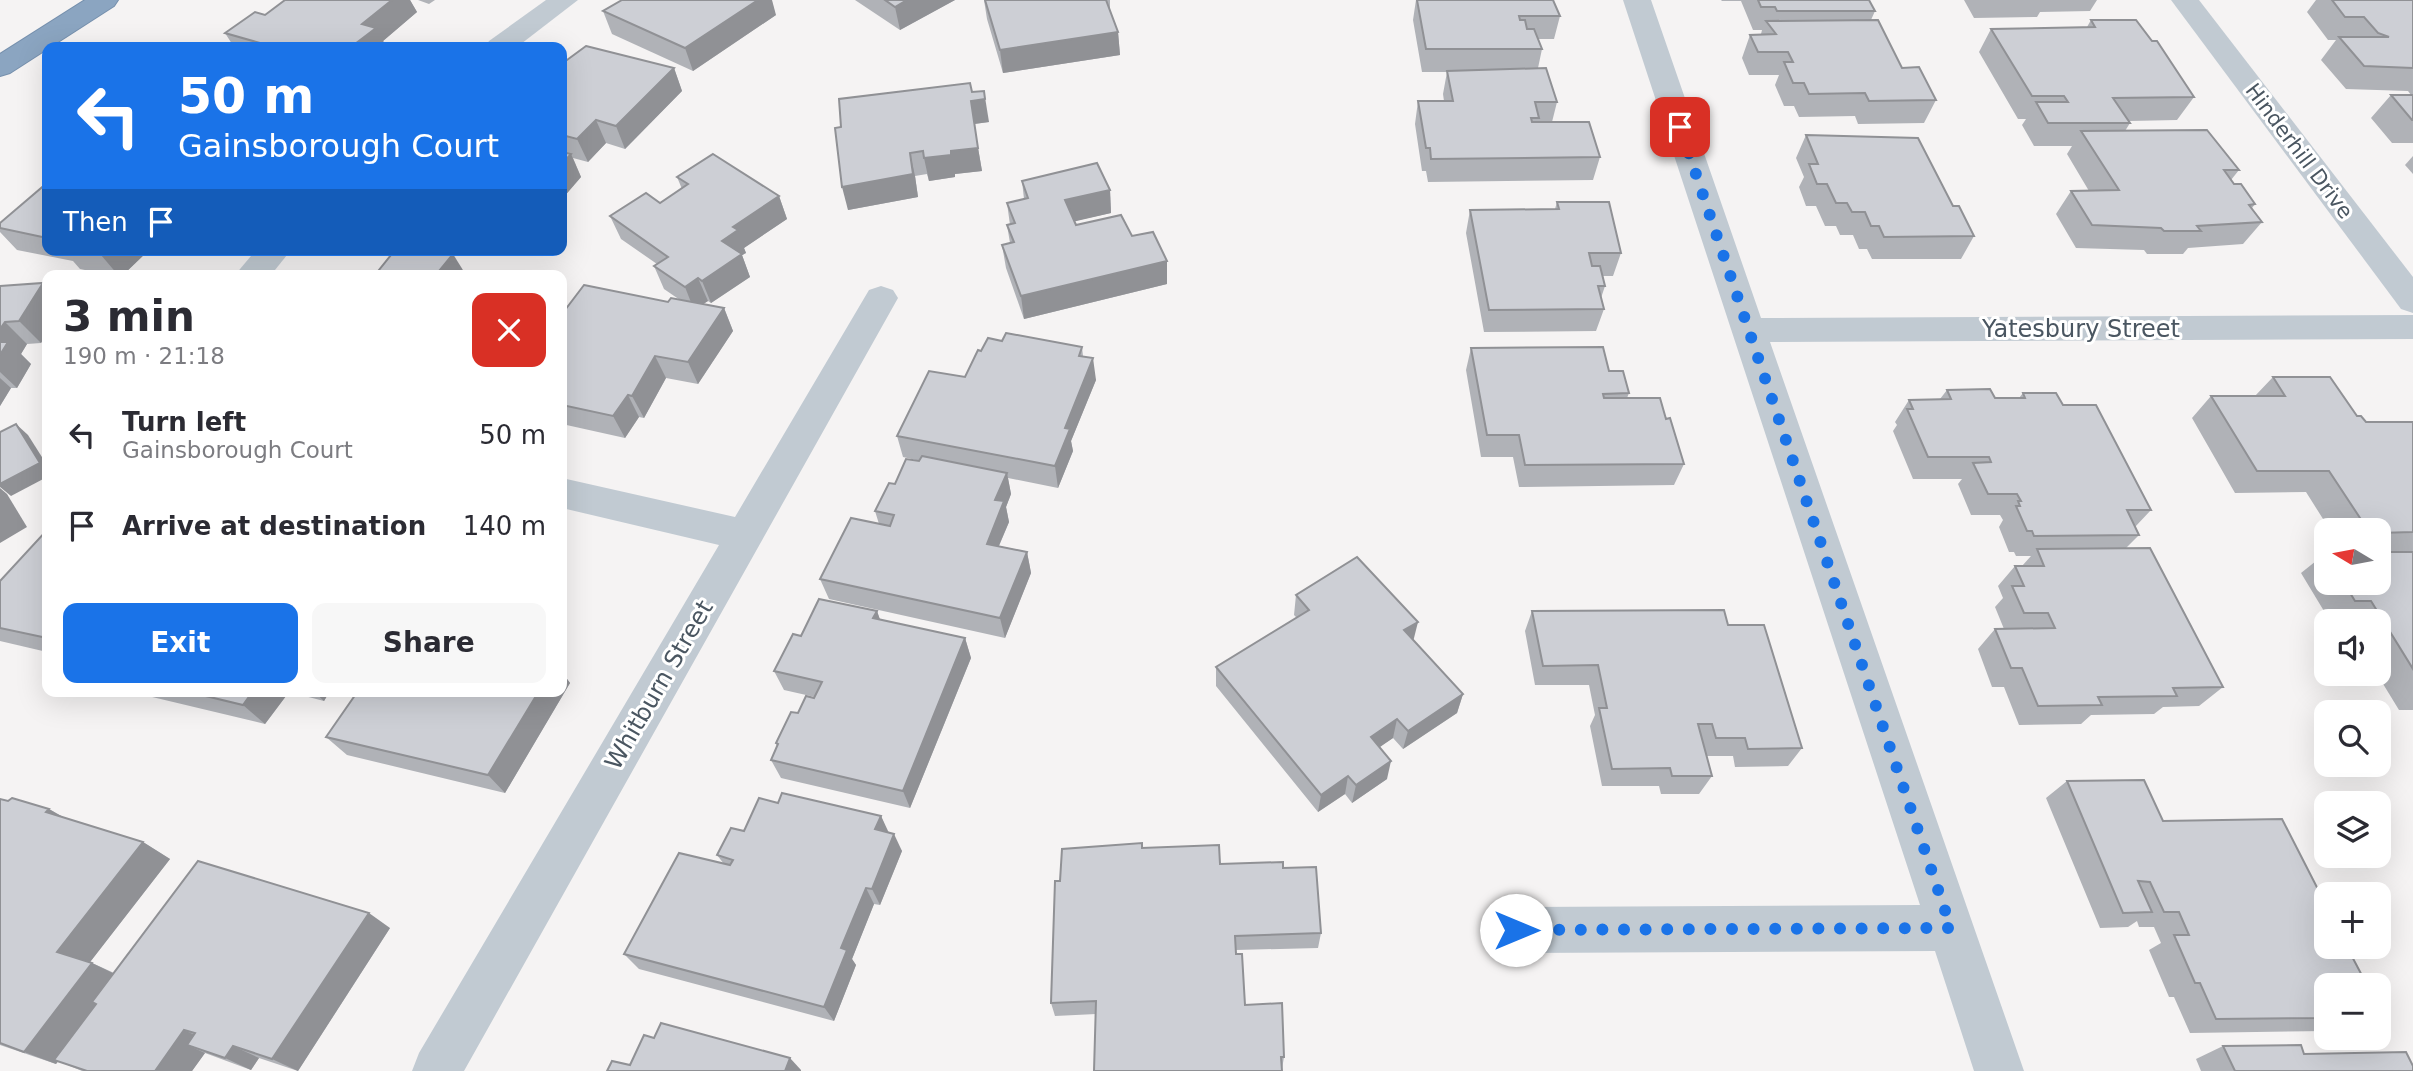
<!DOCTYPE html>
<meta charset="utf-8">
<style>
:root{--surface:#fff;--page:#f7f7f7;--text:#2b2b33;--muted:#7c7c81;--accent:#1a73e8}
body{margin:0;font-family:"DejaVu Sans",sans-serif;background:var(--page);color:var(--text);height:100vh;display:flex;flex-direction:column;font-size:26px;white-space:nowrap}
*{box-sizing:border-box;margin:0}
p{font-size:23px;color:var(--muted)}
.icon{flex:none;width:38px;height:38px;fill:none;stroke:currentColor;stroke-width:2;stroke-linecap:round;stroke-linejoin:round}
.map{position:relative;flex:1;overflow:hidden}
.panel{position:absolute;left:42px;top:270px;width:525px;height:427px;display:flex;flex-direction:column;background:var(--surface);border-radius:14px;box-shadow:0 7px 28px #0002}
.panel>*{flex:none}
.hud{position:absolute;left:42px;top:42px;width:525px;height:214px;border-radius:14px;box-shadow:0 7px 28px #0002;background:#1a73e8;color:#fff;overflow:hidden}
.needle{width:46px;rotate:280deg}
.tools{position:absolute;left:2314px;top:518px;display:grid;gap:14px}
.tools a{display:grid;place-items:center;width:77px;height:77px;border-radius:14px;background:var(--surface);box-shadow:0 7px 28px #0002;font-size:35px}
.pin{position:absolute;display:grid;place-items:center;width:60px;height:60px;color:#fff;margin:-30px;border-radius:14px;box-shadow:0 4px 10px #0006}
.me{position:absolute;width:77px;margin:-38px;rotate:90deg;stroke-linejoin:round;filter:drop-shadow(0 0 5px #0008)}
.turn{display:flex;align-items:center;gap:24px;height:147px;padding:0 21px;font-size:32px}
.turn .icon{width:91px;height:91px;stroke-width:2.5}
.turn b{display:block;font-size:49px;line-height:60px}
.then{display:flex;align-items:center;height:66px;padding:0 21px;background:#0003;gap:14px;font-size:26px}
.round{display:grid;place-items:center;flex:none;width:74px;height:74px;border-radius:14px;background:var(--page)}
.head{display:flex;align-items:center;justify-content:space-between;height:119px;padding:0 21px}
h1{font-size:42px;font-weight:800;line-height:52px}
.action{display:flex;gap:14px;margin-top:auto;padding:14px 21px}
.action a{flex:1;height:80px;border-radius:14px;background:var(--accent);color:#fff;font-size:28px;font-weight:800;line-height:80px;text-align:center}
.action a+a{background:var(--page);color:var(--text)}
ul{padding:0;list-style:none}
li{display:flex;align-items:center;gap:21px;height:91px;padding:0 21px}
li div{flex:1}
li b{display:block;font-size:26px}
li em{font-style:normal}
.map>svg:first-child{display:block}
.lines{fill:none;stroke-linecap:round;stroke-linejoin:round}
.highway-casing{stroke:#7690ad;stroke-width:2}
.street{fill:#c1cad2;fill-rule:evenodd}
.highway{fill:#8ba5c1;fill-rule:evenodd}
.wall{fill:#b0b2b7}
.shaded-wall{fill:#909195}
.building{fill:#cdcfd5;stroke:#909195;stroke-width:2}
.route{stroke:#1a73e8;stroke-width:12;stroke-dasharray:0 21.6}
.labels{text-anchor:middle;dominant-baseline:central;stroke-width:6;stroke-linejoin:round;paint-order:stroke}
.far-street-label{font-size:21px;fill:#4a5661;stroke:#fff}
.street-label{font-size:24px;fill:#4a5661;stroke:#fff}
</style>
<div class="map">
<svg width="2413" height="1071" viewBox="0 0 2413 1071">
<rect width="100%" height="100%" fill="#f5f3f3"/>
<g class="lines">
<g class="highway-casing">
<polygon id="highway" points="85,0 118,0 114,6 10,73 0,76 0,54"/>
</g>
<g class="street">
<polygon points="546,0 578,0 517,47 485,47 489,41"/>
<polygon points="1623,0 1651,0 1761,318 2413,315 2413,339 1770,342 2024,1071 1974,1071 1935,951 1516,953 1499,946 1493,930 1499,914 1516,907 1920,905"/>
<polygon points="2171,0 2199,0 2413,277 2413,313 2401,309"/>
<polygon points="256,250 291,250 271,275 235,275"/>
<polygon points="881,286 893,290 898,298 464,1071 412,1071 419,1053 719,545 562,508 562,478 735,517 869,290"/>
</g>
<use href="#highway" class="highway"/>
</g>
<g class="wall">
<polygon points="285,0 410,0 417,12 383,41 387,47 234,47 225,33 265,15"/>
<polygon points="418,0 435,0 429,4"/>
<polygon points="855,0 955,0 900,30"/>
<polygon points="984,0 1110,0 1110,11 1118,32 1120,55 1003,73 987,19"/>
<polygon points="1416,0 1553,0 1560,16 1554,39 1538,39 1542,49 1538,68 1557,102 1552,122 1600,157 1593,180 1428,182 1426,171 1422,171 1415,124 1418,101 1444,101 1443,94 1447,72 1422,72 1413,20"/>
<polygon points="1721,0 1869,0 1875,11 1871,20 1902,68 1936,100 1924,123 1858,124 1855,116 1799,117 1794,106 1784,106 1775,85 1779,75 1749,75 1742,58 1750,35 1761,34 1762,30 1753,30 1741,1 1722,1"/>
<polygon points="1964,0 2097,0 2090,11 2040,12 2037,17 1974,18"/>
<polygon points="2316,0 2413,0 2413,143 2392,143 2371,118 2391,95 2411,95 2408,91 2346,89 2321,60 2336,40 2328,40 2307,12"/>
<polygon points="603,11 776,15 693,71 612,34"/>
<polygon points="2091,20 2194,97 2177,120 2129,121 2130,123 2125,131 2239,170 2231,180 2255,204 2252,208 2262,222 2243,244 2188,248 2183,254 2147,254 2144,250 2076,248 2056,214 2071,191 2089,191 2067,154 2072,146 2034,146 2022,125 2026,119 2018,119 1979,52 1991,29 2087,27"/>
<polygon points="562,59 567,60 674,68 682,91 625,149 606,143 588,162 573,158 581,177 562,199"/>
<polygon points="972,92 989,122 974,124 982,171 955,174 955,177 929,181 927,174 915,176 918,197 848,210 841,127"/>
<polygon points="1806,135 1953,206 1974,236 1961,259 1872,259 1867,249 1859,249 1853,235 1840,235 1836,226 1825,226 1816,206 1806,206 1799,187 1804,177 1796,158"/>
<polygon points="2413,156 2413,174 2405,165"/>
<polygon points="677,177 779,196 787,219 744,248 746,253 742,255 750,277 711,303 708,301 703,304 724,308 733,331 698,384 666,378 644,418 639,417 625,438 562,424 562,314 680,300 664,289 654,266 657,264 621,239 610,216 660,203 682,189"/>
<polygon points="1022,181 1110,190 1111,213 1074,221 1076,225 1132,236 1167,284 1024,319 1006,268 1002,245 1010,243 1007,225 1010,225 1007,203 1024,199"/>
<polygon points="47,183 47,250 149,250 123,275 109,275 80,269 73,261 17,250 0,232 0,223"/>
<polygon points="1557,202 1621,253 1613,276 1603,276 1605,286 1601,298 1604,309 1596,331 1484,332 1466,233 1470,210 1555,209"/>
<polygon points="467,250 497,250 493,255"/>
<polygon points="0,286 47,288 47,333 41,343 27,344 21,354 31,364 17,388 11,388 0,406"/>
<polygon points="1002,341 1082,347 1083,356 1096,380 1071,441 1073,451 1058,488 1008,478 1011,494 1006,507 1009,522 999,546 1027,552 1031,573 1005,638 829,599 820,579 879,524 875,511 895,484 920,461 903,457 897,436 965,377 981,351"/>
<polygon points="1471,348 1609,371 1629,393 1627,398 1666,419 1684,464 1674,485 1519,487 1513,457 1481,457 1466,370"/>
<polygon points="2273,377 2357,416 2366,422 2413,422 2413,710 2399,710 2377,674 2378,674 2378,621 2330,621 2301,573 2326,553 2326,583 2378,583 2378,530 2330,530 2306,492 2235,493 2192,418 2211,396 2255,396"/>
<polygon points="1947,390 1995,398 2019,398 2023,393 2063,405 2151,510 2135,527 2139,535 2126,548 2223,687 2199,706 2163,707 2154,714 2091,715 2081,724 2019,725 2004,687 1992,687 1978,649 1995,629 2004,629 1995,607 2003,598 1998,586 2015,566 2022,566 2031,556 2016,556 2014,552 2009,552 1999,527 2003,520 2000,515 1971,515 1958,484 1962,479 1913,479 1893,431 1897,425 1895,422 1909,400 1940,399"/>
<polygon points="47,530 47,652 0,641 0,581"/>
<polygon points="1296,595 1413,640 1463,694 1457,713 1403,749 1393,738 1379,747 1387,779 1352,803 1345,794 1318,812 1216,686 1216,667 1297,618 1294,615"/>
<polygon points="877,611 880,620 965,638 971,658 910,808 781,778 771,760 777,746 776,743 798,713 815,697 784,690 774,671 801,636"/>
<polygon points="1532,611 1728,625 1802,748 1788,766 1735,767 1733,756 1706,756 1712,776 1699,794 1661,794 1659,786 1602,786 1590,726 1595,715 1589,685 1535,685 1525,631"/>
<polygon points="562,672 570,683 505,793 347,755 326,737 562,691"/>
<polygon points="143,691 330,691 324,701 289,692 265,724 148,696"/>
<polygon points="2067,781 2163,821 2326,985 2326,1031 2190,1033 2174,997 2169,997 2149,950 2161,943 2154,927 2139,927 2137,921 2128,927 2100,928 2046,798"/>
<polygon points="0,799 8,801 49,809 65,818 143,842 170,859 90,962 114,973 390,928 298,1071 259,1058 251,1070 205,1053 192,1071 82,1071 58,1061 56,1064 0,1045"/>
<polygon points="778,803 881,816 888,833 902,851 880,905 874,904 852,959 856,965 834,1021 639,969 624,954 724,864 717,855 744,831"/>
<polygon points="1142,848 1220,864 1283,868 1321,933 1318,948 1236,950 1245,1005 1284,1057 1282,1069 1096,1014 1055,1016 1051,1003 1060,881"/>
<polygon points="2223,1046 2304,1054 2413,1071 2201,1071 2196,1059"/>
</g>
<g class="shaded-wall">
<polygon points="392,0 410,0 417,12 383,41 387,47 351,47 362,24"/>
<polygon points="758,0 772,0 776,15 693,71 685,48"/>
<polygon points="907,0 955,0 900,30 895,7"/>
<polygon points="1118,32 1120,55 1003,73 1000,50"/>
<polygon points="674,68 682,91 625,149 616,126"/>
<polygon points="984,91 989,122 974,124 971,101"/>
<polygon points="596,120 606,143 588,162 577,139"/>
<polygon points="978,148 982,171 955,174 955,177 929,181 924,158 951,151"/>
<polygon points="910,153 915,176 918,197 848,210 842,187"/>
<polygon points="571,154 581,177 562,199 562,164"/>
<polygon points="1110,190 1111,213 1068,223 1065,200"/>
<polygon points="779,196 787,219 744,248 746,253 742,255 750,277 711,303 702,281 722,241 733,227"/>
<polygon points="105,250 149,250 123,275 118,275 101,255"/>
<polygon points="490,250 497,250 493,255"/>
<polygon points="453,254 466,275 441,275 439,271"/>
<polygon points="1167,261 1167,284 1024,319 1021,296"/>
<polygon points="698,278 708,301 694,310 685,287"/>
<polygon points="43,283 47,288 47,333 41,343 19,321"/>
<polygon points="724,308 733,331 698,384 688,362"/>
<polygon points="5,322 27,344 21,354 31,364 17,388 0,372 0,329"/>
<polygon points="655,356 666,378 644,418 632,396"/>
<polygon points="1093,358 1096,380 1071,441 1073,451 1058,488 1055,466 1065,428"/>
<polygon points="0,378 11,388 0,406"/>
<polygon points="628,395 639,417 625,438 613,416"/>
<polygon points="16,424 28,435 47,465 47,477 11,496 0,487 0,484"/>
<polygon points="1007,473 1011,494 1006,507 1009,522 991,564 987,544 995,500"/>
<polygon points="0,488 7,494 27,527 0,543"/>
<polygon points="1027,552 1031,573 1005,638 1000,618"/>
<polygon points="877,611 884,631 873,618"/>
<polygon points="1418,622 1413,642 1404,630"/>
<polygon points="965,638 971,658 910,808 903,791"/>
<polygon points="562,649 566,654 562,661"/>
<polygon points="562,672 570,683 505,793 488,775 539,691 562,691"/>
<polygon points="253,691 288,691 289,692 265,724 243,705"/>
<polygon points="313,691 330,691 324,701"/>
<polygon points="1463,694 1457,713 1403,749 1408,731"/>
<polygon points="1397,719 1393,738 1367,756 1371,737"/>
<polygon points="1391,761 1387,779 1352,803 1356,785"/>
<polygon points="1348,776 1345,794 1318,812 1321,795"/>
<polygon points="49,809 78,826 46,812"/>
<polygon points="881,816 889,833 875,829"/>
<polygon points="894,834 902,851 880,905 872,889"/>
<polygon points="143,842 170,859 87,966 57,952"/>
<polygon points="866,888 874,904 852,959 856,965 834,1021 824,1007 841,948"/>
<polygon points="369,913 390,928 298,1071 272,1059"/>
<polygon points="92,963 121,977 56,1064 24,1052"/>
<polygon points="184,1030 212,1043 187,1045 205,1053 192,1071 155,1071"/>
<polygon points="233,1046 259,1058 251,1070 225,1058"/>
<polygon points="790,1058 801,1070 801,1071 785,1071"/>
</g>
<g class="building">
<polygon points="285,0 392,0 362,24 376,28 351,47 274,47 225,33 255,12 265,15"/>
<polygon points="622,0 758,0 685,48 603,11"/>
<polygon points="885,0 907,0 895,7"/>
<polygon points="985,0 1106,0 1118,32 1000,50"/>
<polygon points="1417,0 1553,0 1560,16 1519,16 1520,20 1525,20 1527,29 1534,29 1542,49 1426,49"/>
<polygon points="1758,0 1869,0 1875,11 1777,11 1775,7 1761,7"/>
<polygon points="2332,0 2413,0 2413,68 2364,66 2339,37 2389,37 2378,33 2364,17 2345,17"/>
<polygon points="1878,20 1902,68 1919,67 1936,100 1869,101 1865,93 1809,94 1804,83 1793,83 1784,62 1793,62 1788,52 1758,52 1750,35 1776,34 1766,21"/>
<polygon points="2091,20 2136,20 2152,41 2157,41 2194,97 2113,98 2130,123 2048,123 2036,102 2068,102 2064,96 2032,96 1991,29 2095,27"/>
<polygon points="586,46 674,68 616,126 596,120 577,139 562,135 562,59 567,60"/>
<polygon points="1546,68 1557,102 1535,102 1539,118 1531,118 1532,122 1589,122 1600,157 1431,159 1430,148 1426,148 1418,101 1453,101 1447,71"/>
<polygon points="970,83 972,92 984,91 985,99 971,101 978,148 951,151 951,155 924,158 923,151 910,153 913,174 842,187 835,128 841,127 839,99"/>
<polygon points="2391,95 2413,95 2413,120 2412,120"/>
<polygon points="2207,130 2239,170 2224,170 2234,184 2241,184 2255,204 2249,205 2262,222 2197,226 2201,231 2164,231 2161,228 2092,225 2071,191 2119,190 2081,131"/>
<polygon points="1806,135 1918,138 1953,206 1959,206 1974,236 1884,237 1879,226 1871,226 1865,212 1852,212 1847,203 1836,203 1827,184 1817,184 1809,164 1818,164"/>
<polygon points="562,152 571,154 562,164"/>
<polygon points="713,154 779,196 733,227 738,230 722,241 742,254 702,281 698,278 685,287 654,266 668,257 610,216 646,193 660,203 688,184 677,177"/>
<polygon points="1097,163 1110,190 1065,200 1076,225 1121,215 1132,236 1153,232 1167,261 1021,296 1002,245 1014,242 1007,225 1015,223 1007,203 1028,198 1022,181"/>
<polygon points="47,183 47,238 0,228 0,223"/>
<polygon points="1557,202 1609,202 1621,253 1589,253 1592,266 1600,266 1605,286 1598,286 1604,309 1489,310 1470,210 1559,209"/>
<polygon points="80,250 105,250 101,255"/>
<polygon points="395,250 434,250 453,254 439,271 459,275 375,275"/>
<polygon points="43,283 19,321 5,322 0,329 0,286"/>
<polygon points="584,285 668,302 671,298 724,308 688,362 655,356 632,396 628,395 613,416 562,405 562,314"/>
<polygon points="1006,333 1082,347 1079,356 1093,358 1065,428 1070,429 1055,466 897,436 929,371 965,377 978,350 981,351 988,338 1002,341"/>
<polygon points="0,342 8,342 0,355"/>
<polygon points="1603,347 1609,371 1623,371 1629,393 1603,394 1604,398 1660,398 1666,419 1670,418 1684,464 1525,465 1519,435 1487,435 1471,348"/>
<polygon points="2273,377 2330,377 2357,416 2361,416 2366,422 2413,422 2413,532 2378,533 2378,530 2368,530 2329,471 2257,471 2211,396 2285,396"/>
<polygon points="1990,389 1995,398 2025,398 2023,393 2056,393 2063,405 2096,405 2151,510 2127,510 2139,535 2034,536 2032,531 2027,531 2016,506 2020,506 2018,501 2021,501 2017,494 1988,494 1973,463 1991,462 1989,457 1928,457 1907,409 1913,409 1909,400 1951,399 1947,390"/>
<polygon points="16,424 40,463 0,484 0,432"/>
<polygon points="922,456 1007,473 995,500 1004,501 987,544 1027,552 1000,618 820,579 851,518 890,526 894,515 875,511 889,483 895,484 906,459 919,461"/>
<polygon points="47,530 47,638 0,628 0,581"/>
<polygon points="2150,548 2223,687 2173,688 2177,696 2098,697 2102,705 2038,706 2022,668 2011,668 1995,629 2055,628 2048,613 2024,613 2012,586 2024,586 2015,566 2044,566 2037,549"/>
<polygon points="2378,552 2413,552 2413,669 2371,601 2355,601 2344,583 2378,583"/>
<polygon points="1357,557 1418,622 1404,630 1463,694 1408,731 1397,719 1371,737 1391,761 1356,785 1348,776 1321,795 1216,667 1309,610 1296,595"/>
<polygon points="819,599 877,611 873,618 965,638 903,791 771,760 778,744 776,743 791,712 798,713 806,696 814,698 822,682 774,671 793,634 801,636"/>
<polygon points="1724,610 1728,625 1764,625 1802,748 1748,749 1745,738 1716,738 1712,724 1698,724 1712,776 1672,776 1670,768 1612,769 1599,708 1607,708 1598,665 1543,666 1532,611"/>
<polygon points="185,691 253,691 243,705"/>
<polygon points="358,691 539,691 488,775 326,737"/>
<polygon points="2144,780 2163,821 2282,819 2326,905 2326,947 2347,947 2367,985 2326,985 2326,1018 2216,1019 2200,983 2195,983 2174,935 2189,935 2179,912 2164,912 2150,882 2138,881 2152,912 2123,913 2067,781"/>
<polygon points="782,793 881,816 875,829 894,834 872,889 866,888 841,948 847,950 824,1007 624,954 679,853 730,865 733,860 717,855 731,828 744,831 759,798 778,803"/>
<polygon points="12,798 49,809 46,812 143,842 57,952 92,963 24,1052 0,1043 0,799 8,801"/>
<polygon points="1142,843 1142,848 1219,845 1220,864 1283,862 1283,868 1316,867 1321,933 1235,936 1236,954 1242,954 1245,1005 1282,1003 1284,1057 1281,1057 1282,1071 1094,1071 1096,1001 1051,1003 1055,881 1060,881 1062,849"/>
<polygon points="198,861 369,913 272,1059 233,1046 225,1058 187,1045 195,1033 184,1030 155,1071 87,1071 54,1060 96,1004 92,1002"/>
<polygon points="2378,1007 2384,1018 2378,1018"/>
<polygon points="661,1023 790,1058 785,1071 607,1071 612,1061 630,1065 644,1035 654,1038"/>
<polygon points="2301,1045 2304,1054 2406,1052 2413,1066 2413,1071 2235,1071 2223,1046"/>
</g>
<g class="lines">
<polyline class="route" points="1516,930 1951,928 1680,127"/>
</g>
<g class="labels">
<g class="far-street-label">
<text transform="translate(2299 151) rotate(53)">Hinderhill Drive</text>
</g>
<g class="street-label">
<text x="2081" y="329">Yatesbury Street</text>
<text transform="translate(659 685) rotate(-60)">Whitburn Street</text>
</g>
</g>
</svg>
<div class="tools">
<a><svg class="needle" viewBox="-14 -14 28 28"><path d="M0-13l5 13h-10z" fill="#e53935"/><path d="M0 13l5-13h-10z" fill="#7c7c81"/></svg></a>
<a><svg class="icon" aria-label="sound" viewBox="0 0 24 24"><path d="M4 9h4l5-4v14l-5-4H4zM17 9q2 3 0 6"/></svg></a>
<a><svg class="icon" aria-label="search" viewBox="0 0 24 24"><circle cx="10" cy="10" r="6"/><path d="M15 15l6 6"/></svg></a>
<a><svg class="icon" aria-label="layers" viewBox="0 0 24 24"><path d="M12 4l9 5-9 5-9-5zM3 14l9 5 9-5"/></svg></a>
<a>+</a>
<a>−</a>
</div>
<div class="pin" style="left:1680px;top:127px;background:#d93025"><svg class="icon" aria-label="arrive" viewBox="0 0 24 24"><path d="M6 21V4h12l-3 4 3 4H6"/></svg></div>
<svg class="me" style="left:1516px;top:930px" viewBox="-20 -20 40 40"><circle r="19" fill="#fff"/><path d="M0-13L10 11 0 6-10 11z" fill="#1a73e8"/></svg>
<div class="hud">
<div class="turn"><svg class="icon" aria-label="left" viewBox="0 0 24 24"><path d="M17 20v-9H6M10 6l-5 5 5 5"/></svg><div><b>50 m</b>Gainsborough Court</div></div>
<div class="then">Then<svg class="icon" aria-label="arrive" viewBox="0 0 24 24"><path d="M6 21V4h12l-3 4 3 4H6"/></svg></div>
</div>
<section class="panel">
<div class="head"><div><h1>3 min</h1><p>190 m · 21:18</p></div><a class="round" style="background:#d93025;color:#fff"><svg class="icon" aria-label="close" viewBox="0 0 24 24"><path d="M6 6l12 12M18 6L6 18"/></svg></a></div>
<ul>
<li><svg class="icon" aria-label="left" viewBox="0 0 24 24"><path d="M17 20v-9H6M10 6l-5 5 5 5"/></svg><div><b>Turn left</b><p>Gainsborough Court</p></div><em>50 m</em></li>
<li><svg class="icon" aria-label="arrive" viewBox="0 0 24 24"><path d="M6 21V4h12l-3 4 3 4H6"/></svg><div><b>Arrive at destination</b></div><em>140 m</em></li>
</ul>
<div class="action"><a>Exit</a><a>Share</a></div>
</section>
</div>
